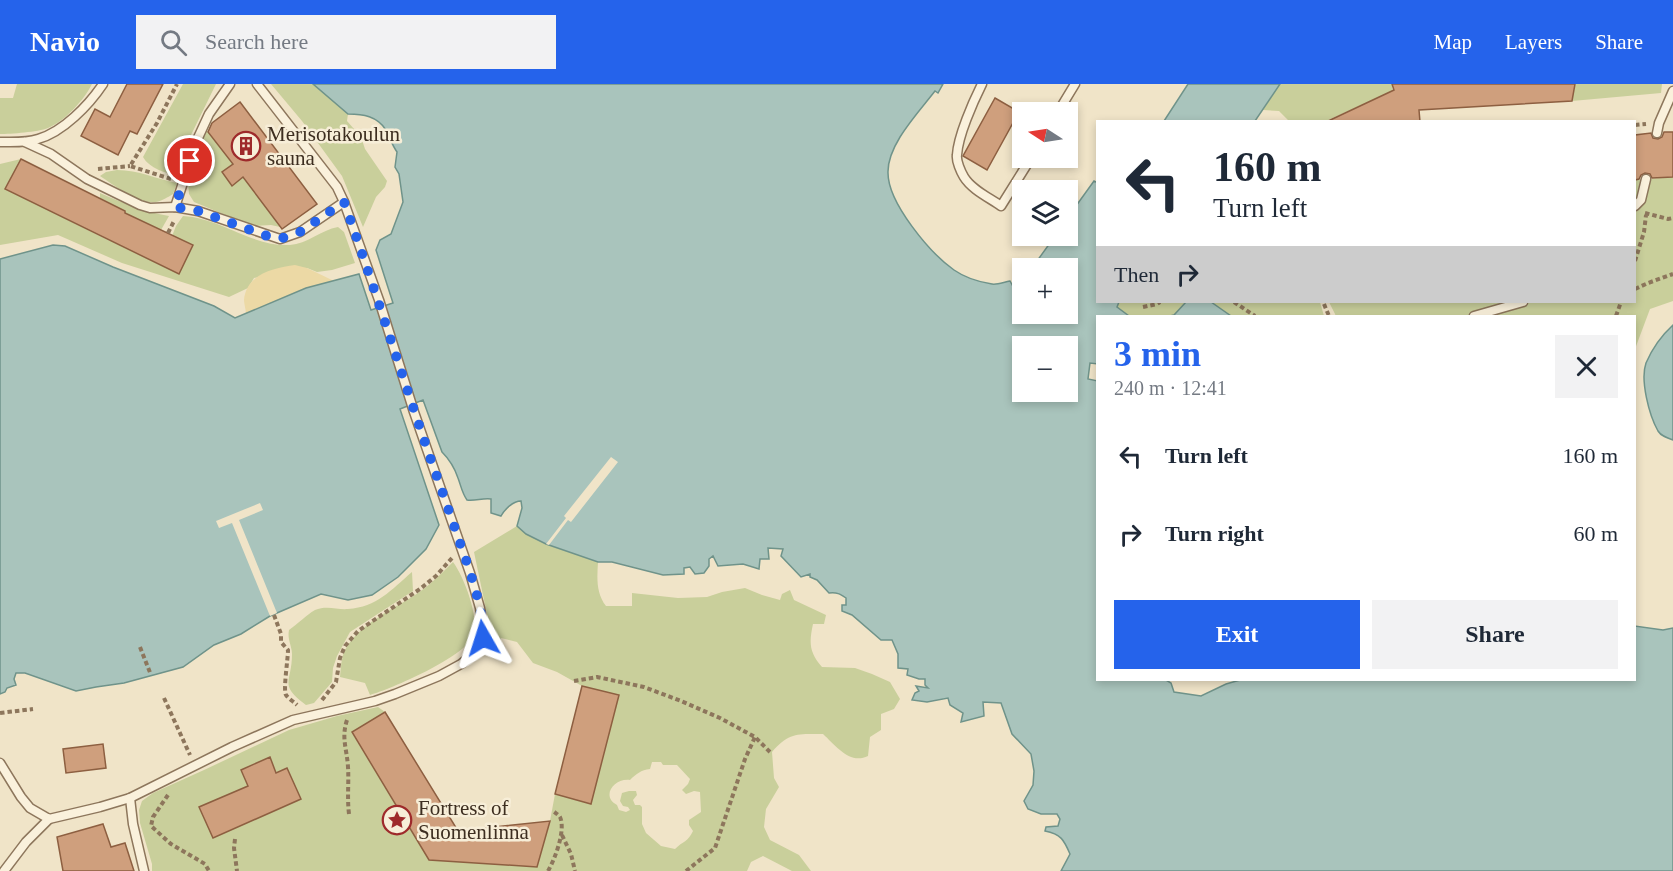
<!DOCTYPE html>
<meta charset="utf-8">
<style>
:root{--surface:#fff;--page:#f2f2f3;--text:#1f2937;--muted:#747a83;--accent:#2563eb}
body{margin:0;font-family:Georgia,serif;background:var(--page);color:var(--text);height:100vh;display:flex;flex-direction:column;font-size:22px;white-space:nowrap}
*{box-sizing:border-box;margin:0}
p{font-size:20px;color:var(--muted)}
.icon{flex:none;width:33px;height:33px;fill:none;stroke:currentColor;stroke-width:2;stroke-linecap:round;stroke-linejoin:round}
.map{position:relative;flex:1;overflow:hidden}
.details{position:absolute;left:1096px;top:231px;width:540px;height:366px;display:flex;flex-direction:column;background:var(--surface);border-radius:0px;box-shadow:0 3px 9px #0003}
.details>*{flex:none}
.hud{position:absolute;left:1096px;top:36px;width:540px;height:183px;border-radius:0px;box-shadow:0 3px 9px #0003;background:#fff;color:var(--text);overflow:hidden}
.needle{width:39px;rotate:282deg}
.tools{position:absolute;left:1012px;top:18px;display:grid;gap:12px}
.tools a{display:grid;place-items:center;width:66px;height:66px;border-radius:0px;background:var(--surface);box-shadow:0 3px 9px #0003;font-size:30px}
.pin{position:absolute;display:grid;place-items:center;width:51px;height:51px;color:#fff;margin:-26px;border:3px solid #fff;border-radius:50%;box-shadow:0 2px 6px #0007}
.me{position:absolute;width:66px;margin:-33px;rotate:354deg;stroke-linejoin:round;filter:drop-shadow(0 0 4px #0008)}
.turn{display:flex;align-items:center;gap:21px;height:126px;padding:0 18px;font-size:27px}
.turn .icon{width:78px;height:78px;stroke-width:2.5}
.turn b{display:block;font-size:42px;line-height:51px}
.then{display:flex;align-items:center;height:57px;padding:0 18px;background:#0003;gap:12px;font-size:22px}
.round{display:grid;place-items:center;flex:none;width:63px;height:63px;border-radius:0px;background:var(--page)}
.summary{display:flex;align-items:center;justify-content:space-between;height:102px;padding:0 18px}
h1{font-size:36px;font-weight:600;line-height:45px;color:var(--accent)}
.primary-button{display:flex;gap:12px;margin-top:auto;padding:12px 18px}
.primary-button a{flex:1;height:69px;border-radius:0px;background:var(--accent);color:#fff;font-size:24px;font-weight:600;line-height:69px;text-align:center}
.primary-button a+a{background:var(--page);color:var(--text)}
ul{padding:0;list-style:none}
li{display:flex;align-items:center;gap:18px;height:78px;padding:0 18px}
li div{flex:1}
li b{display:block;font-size:22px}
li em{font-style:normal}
header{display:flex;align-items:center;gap:36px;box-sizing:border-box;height:84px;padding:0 30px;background:var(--accent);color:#fff}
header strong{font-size:28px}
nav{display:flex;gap:33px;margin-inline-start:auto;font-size:21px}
.search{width:420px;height:54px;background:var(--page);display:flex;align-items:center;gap:15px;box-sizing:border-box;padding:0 21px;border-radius:0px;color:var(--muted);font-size:22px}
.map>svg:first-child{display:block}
.green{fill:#c9cf9b;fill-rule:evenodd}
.sand{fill:#ecd9a5}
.water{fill:#a9c4bc;stroke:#6f938a;stroke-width:1.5;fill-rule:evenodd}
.pier{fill:#f0e4c8}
.building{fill:#cf9f7d;stroke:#8d5f41;stroke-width:1.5}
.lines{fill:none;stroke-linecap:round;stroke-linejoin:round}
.lane-casing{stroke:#8d765c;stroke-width:11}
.path{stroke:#8d765c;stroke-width:4;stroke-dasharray:4.5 3;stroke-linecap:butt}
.lane{stroke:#faf1dc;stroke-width:8}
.route{stroke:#2563eb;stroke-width:10;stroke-dasharray:0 18}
.labels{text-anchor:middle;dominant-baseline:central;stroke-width:5;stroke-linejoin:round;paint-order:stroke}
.poi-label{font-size:21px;fill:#3d2e20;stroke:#f7eed8;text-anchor:start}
</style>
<header>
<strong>Navio</strong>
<div class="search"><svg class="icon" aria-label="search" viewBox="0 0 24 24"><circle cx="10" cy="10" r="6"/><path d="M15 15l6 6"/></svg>Search here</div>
<nav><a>Map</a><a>Layers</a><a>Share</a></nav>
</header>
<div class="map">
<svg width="1673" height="787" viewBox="0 0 1673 787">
<rect width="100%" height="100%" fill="#f0e4c8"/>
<g class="green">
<path d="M 17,0 L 92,0 C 84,16 65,37 48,44 C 38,48 11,50 0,50 L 0,14 L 13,14 Z"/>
<path d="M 183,0 L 216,0 L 191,51 L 182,85 L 178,91 C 166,90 149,84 143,73 Z"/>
<polygon points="271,0 314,0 348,30 347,37 361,53 365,65 387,97 385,103 376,113 363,143 342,92 302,37"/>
<polygon points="1280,0 1392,0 1393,7 1326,37 1287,37 1288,36 1279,27 1263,26"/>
<polygon points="1575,0 1662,0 1661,9 1572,17"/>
<polygon points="205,44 233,80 222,88 232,101 243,93 280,143 271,141 252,142 194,118 189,110 188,96"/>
<path d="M 21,75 L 6,105 L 110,157 L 125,127 L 100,114 L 100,109 C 123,119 145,128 169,132 L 161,146 L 138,135 L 125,164 L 179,190 L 172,152 L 176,142 L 183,132 C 221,134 252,163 290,161 C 307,160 321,146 338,143 L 344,148 L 355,179 L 332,186 L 317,188 L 307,184 L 254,194 L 248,204 L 229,213 L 122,179 L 58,151 L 0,161 L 0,80 Z"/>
<path d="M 117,86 C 139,86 156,95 177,99 L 173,110 C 168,113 162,117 156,118 C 139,121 114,101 100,92 L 106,88 Z"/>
<polygon points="1673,93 1673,217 1650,225 1635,265 1635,232 1336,232 1329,218 1635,218 1635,96"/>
<polygon points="1119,218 1186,218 1174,231 1170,232 1129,232 1117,223"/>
<polygon points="1211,218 1320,218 1324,232 1231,232"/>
<path d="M 517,442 C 539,461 571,468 598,478 C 597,494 596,509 606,522 L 632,522 L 632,509 L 678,514 L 707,513 L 722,508 L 745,504 L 762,511 L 780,516 L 782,510 L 790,506 L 794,516 L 826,531 L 824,540 L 813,540 C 809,559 809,568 822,583 L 855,584 L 872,590 L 890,598 L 900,615 L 894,625 L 881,630 L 881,646 L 870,653 L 868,672 C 850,681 836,662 823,650 C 798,650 789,648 772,668 L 774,694 L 779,703 L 766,725 L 764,743 L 770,756 L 799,771 L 811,787 L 792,787 L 763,772 L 751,778 L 747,787 L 152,787 L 152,780 L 140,739 L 139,726 L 142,717 L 153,709 L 204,686 L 289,646 L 337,632 L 378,623 L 385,628 L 352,649 L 429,776 L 537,783 L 550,737 L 555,710 L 590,720 L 618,611 L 582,602 L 557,588 L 533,579 L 517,558 L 501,554 L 498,561 L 493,559 L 474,468 ZM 652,678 L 661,678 L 663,681 L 677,681 L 690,695 L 688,700 L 682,706 L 686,710 L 694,707 L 700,708 L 701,728 L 689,736 L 689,741 L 693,747 C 688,758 683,757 675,765 L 661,762 L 646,749 L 642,740 L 642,723 L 640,721 L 635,721 L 633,716 L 637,711 L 636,707 L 629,707 L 622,709 L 620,717 L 623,722 L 628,723 L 630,726 L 626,728 L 619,726 L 617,721 C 601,713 613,694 630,696 C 636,690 641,686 650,685 Z"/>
<path d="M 453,478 C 464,493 480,534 473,552 C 465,573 391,605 370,611 L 365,599 L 340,593 C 341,584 341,574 345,566 C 360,539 394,525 418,509 C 431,500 442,489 453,478 Z"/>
<path d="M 412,488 L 413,507 L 350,548 L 337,572 L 333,584 L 332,598 L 314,619 L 306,621 C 278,600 292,599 292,570 C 292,562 287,555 289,546 C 298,540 306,531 315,526 C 327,521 337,526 348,525 C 377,523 391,506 412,488 Z"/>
</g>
<path class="sand" d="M 295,181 L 307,184 L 334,197 L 306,204 L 246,230 C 246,226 244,220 244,216 C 246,190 274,184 295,181 Z"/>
<g class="water">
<path d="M 313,0 L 943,0 L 938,9 L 935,7 C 918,29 887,61 888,89 C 888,119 930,169 954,186 C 964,193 979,198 992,200 C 997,201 1004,198 1010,197 L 1015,206 L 1017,206 L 1023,197 L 1023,230 L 1068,230 L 1068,184 L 1032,184 L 1055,152 L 1068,152 L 1068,133 L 1094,97 L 1098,99 L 1098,218 L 1119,218 L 1117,223 L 1129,232 L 1098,232 L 1098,280 L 1090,279 L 1088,295 L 1098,297 L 1098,596 L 1166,596 L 1171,599 L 1174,608 L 1201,612 L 1226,600 L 1240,596 L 1635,596 L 1635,542 L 1663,546 L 1673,544 L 1673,787 L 1061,787 L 1070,770 C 1064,756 1061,750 1045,747 L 1046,743 L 1058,742 L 1060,735 L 1057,730 L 1041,730 L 1028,725 L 1024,717 L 1033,701 L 1034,687 L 1031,670 L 1012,650 L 1001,619 L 983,618 L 984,632 L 961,638 L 963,629 L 950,621 L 948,614 L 927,618 L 912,616 L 915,609 L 919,607 L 916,602 L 928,604 L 925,601 L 925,595 L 919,595 L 907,591 L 908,585 L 898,584 L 898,570 L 892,556 L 881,556 L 852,531 L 842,527 L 842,521 L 846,521 L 846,514 C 840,510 837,508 829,509 L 817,496 L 810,493 L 810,490 L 801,493 L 781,472 L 783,465 L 768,464 L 769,475 L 760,475 L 759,485 L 743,480 L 718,482 L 713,472 L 709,475 L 709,482 L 704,489 L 695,490 L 690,483 L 684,484 L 684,490 L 663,491 L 612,478 L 598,478 L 546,460 L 526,450 L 517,442 L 522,424 L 521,417 C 513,417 505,425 501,432 L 491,429 L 491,415 C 482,414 476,417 467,416 C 462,409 461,402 458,394 C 455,385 449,375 442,368 L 423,316 L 400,325 L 439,441 L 426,465 L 398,493 L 372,511 L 348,516 L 321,510 L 270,532 L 241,550 L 214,561 L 183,583 L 124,599 L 96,603 L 76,607 L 25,589 L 16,589 L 14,595 L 16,601 L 7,604 L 5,608 L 0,610 L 0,175 L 53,161 L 65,162 L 113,183 L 214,222 L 235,234 L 306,204 L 359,190 L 371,226 L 393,219 L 376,166 L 380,156 L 391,150 L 403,118 L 399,90 L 395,83 L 397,68 C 392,61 390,54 386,46 C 377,32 363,30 348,30 ZM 1023,262 L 1068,262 L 1068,308 L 1023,308 Z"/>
<polygon points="1188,0 1280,0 1255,37 1164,37"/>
<polygon points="1186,218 1211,218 1231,232 1170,232 1174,231"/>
<path d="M 1673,241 L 1673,356 C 1667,354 1661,352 1658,347 C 1649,331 1640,296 1646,279 C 1652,265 1662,251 1673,241 Z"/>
</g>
<g class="pier">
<polygon points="611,373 618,378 571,438 568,436 549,461 546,460 566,434 564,432"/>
<polygon points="260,419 263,426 239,436 277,529 270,532 232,439 219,444 216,437"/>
</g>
<g class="building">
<polygon points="127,0 163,0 137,50 130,47 118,71 81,52 95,25 110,33"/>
<polygon points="1392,0 1575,0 1572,17 1419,26 1420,38 1326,38 1394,6"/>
<polygon points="995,14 1019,28 987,86 963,72"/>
<polygon points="240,18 317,120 282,145 243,93 232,102 222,88 233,80 208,48 212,39"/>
<polygon points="1664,48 1673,48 1673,93 1652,94 1650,90 1645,89 1641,91 1639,95 1635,96 1635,51 1651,49 1653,54 1658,55 1662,53"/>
<polygon points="21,75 125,127 125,129 193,161 179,190 5,105"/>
<polygon points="582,602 619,611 591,720 555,710"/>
<polygon points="385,628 458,747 550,737 537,783 429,776 352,648"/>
<polygon points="103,660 106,684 66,689 63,665"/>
<polygon points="270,673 276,689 287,684 301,715 213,754 199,723 248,702 241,686"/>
<polygon points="103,740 111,763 125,759 134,787 63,787 57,753"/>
</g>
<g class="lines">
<g class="lane-casing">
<g id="lane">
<path d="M 982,0 C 973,18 958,52 957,71 C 956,77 961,88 964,93 C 972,106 990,114 1001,122 L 1031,74"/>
<polyline points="1058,28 1075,0"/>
<polyline points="1657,49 1659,39 1673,7"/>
<path d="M 0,58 C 13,58 26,59 38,55 C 63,48 89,21 103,0"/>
<polyline points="25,58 51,70 87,95 140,121 150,124 175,123 198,127 280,155 300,148 344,118"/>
<polyline points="1635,122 1641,116 1646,95"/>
<polyline points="175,123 197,56 209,30 230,0"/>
<polyline points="1474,232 1523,218"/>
<polyline points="0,679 21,713 30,724 49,735 100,723 130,714 232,663 293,636 375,617 395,610 439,592 461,580 478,566 483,554 483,542 480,524 470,489 414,328 379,216 344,118 337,103 257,0"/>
<polyline points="130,714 133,740 144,787"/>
<polyline points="4,787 26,758 49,735"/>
</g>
</g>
<g class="path">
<polyline points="1635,41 1646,40"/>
<polyline points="98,85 130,82"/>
<polyline points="171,95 130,82 157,39 177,0"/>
<polyline points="1645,129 1668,135 1673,134"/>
<polyline points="168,149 174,137"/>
<polyline points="1635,177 1644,148 1646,131"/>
<polyline points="1635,205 1648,199 1673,190"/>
<polyline points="1234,218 1255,232"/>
<polyline points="1324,220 1329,232"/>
<polyline points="1143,223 1157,220 1160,218"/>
<polyline points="1616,232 1621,218"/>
<path d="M 274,531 L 281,550 L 281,558 L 288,566 C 288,575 283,606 286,611 C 289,615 294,618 297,621"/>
<polyline points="140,563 151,591"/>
<polyline points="574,597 597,593 644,603 681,617 720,634 755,653 770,668"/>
<polyline points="164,614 190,671"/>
<polyline points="322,616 336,598 340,574 345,562 358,547 420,505 436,492 452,474"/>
<polyline points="0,629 33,625"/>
<path d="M 347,636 C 341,654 347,665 348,683 C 349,699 347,714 349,730"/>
<polyline points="168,711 153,733 151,742 171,760 205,780 209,787"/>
<polyline points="562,751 571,770 575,787"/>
<polyline points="235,755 234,764 237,787"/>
<path d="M 548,787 C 555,775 566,746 560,733 C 558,730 555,729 552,726"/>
<polyline points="686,787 715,764 745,675 755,653"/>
</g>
<use href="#lane" class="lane"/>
</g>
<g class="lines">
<path class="route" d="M 190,77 L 175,123 L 198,127 L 267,152 L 280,155 L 300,148 L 344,118 C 375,205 402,292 432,379 C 444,412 455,445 467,479 C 475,503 483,528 483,554"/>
</g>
<defs>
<g id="building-ring" transform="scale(1.5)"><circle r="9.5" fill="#f7eed8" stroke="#9e2a2b" stroke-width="1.5"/><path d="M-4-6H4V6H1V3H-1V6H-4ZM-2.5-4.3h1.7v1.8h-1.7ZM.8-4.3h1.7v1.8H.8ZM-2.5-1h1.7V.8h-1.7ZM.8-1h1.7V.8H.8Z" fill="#9e2a2b"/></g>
<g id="sight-ring" transform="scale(1.5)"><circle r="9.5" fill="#f7eed8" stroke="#9e2a2b" stroke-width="1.5"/><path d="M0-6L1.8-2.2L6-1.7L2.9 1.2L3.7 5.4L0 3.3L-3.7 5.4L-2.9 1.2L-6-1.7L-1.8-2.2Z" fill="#9e2a2b"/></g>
</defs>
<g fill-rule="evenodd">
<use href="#building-ring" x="246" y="62"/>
<use href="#sight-ring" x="397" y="736"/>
</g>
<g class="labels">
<g class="poi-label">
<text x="267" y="50">Merisotakoulun<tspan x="267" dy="24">sauna</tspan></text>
<text x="418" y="724">Fortress of<tspan x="418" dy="24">Suomenlinna</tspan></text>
</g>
</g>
</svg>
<div class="tools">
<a><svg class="needle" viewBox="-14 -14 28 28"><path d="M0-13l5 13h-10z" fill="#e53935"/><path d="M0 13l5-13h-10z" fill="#747a83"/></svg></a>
<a><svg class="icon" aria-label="layers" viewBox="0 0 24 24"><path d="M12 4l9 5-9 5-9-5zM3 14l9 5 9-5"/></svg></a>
<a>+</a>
<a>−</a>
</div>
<div class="pin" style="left:190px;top:77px;background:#d93025"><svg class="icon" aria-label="arrive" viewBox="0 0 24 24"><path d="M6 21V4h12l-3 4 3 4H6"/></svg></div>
<svg class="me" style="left:483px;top:554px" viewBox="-20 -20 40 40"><path d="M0-17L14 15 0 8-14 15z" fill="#2563eb" stroke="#fff" stroke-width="4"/></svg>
<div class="hud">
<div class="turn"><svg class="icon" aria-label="left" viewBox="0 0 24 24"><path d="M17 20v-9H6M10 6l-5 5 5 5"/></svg><div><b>160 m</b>Turn left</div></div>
<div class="then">Then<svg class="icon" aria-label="right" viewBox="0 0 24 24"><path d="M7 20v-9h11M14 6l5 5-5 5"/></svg></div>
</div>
<section class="details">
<div class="summary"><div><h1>3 min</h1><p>240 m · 12:41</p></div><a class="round"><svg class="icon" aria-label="close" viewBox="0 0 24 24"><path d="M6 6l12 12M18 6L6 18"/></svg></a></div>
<ul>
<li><svg class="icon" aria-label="left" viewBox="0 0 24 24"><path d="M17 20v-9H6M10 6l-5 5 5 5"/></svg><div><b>Turn left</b></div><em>160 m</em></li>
<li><svg class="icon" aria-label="right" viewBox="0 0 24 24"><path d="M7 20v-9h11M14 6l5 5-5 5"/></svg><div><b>Turn right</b></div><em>60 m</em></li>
</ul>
<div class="primary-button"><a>Exit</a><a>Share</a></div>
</section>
</div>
